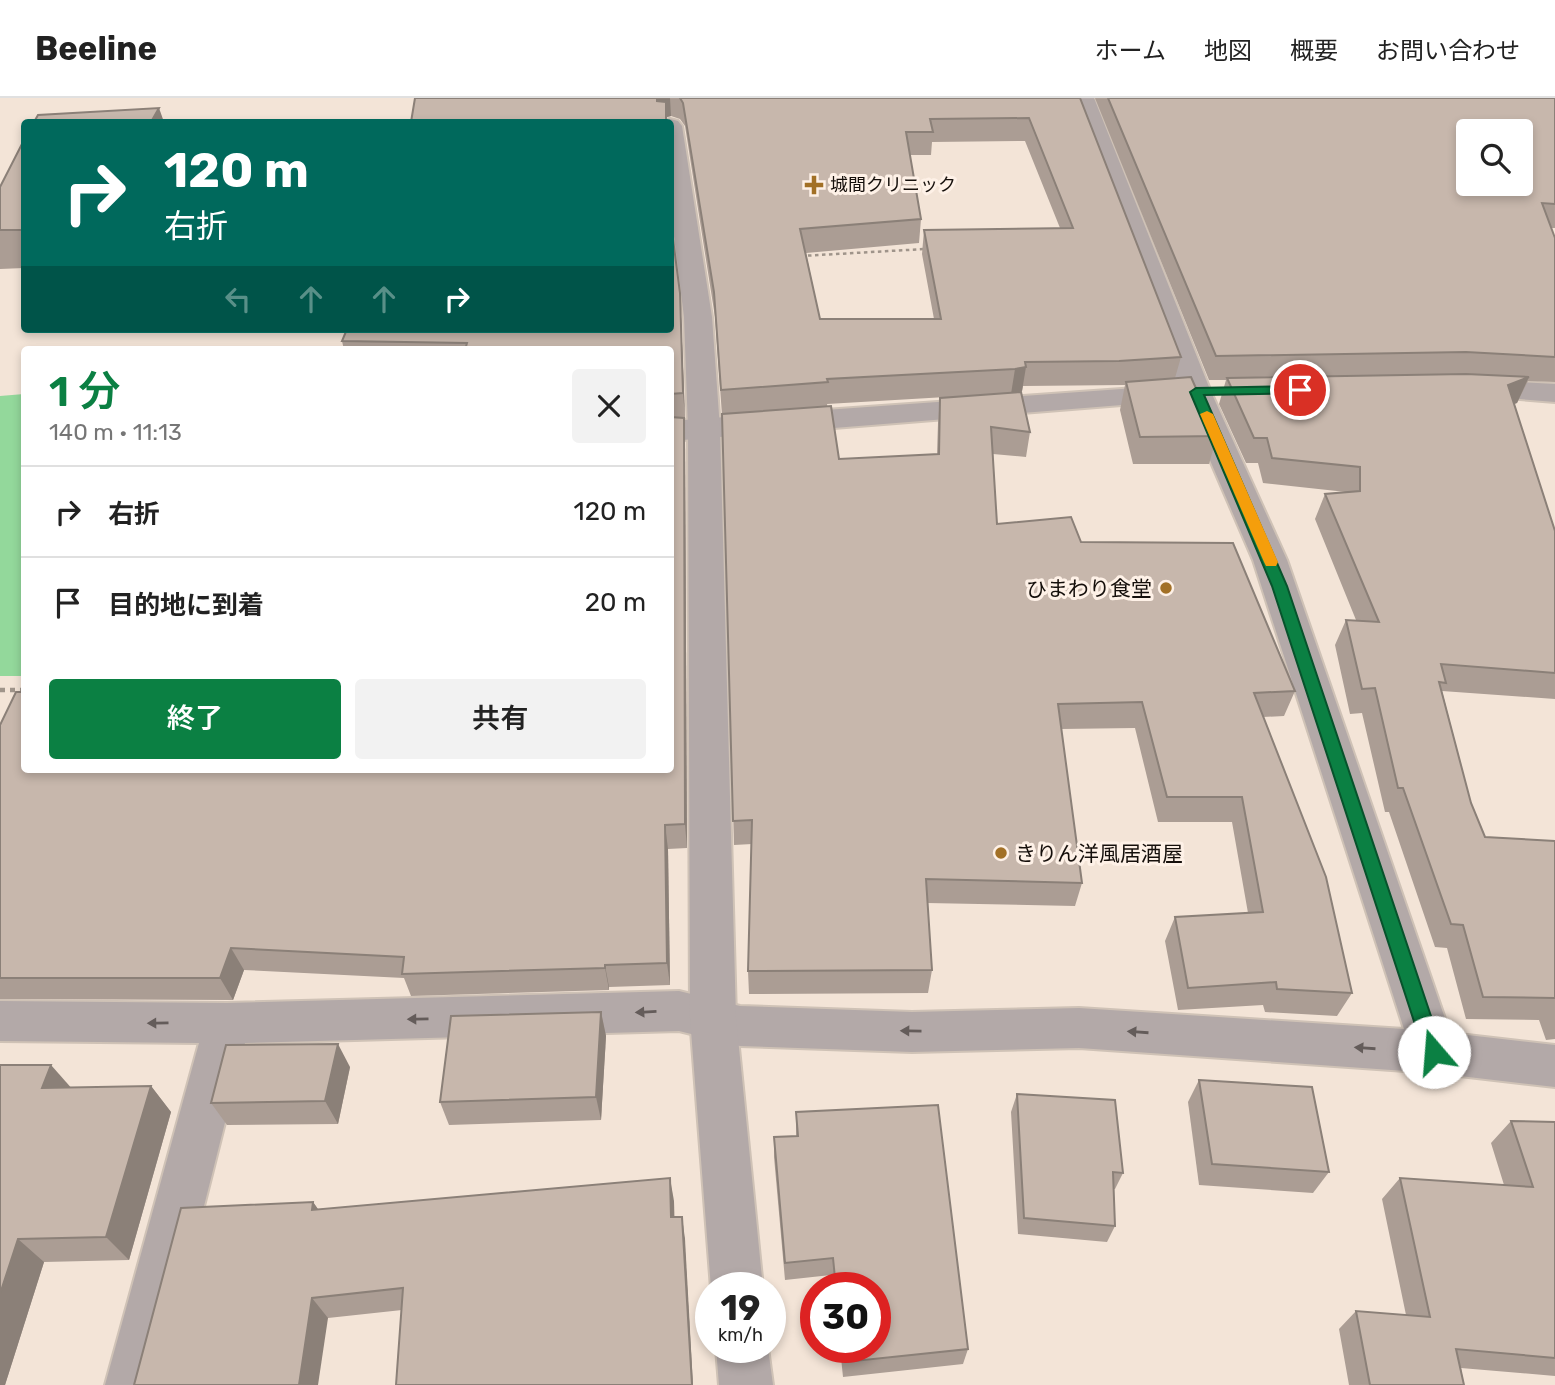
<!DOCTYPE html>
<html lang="ja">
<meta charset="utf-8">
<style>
:root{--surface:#fff;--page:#f2f2f2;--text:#222;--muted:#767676;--line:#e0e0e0;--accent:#0b8043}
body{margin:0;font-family:Rubik,"Noto Sans JP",sans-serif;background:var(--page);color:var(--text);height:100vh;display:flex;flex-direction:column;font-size:26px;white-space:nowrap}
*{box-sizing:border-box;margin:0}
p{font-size:23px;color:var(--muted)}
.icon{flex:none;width:38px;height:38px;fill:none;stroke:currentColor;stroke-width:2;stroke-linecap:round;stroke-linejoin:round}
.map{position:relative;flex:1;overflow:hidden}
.drawer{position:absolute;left:21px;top:248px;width:653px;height:427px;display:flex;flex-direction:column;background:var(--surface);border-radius:7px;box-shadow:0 4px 10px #0003}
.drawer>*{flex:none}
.guide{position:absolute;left:21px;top:21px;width:653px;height:214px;border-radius:7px;box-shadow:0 4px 10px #0003;background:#00695c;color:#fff;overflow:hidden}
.controls{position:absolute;left:1456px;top:21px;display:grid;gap:14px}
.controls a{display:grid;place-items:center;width:77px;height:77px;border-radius:7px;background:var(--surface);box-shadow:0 4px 10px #0003;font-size:35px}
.speed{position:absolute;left:695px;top:1174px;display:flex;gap:14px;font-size:35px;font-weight:700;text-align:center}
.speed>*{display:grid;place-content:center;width:91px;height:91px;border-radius:50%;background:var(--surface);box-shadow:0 4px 10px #0003;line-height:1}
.speed small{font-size:18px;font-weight:400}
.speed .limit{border:10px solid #d22;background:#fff;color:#111}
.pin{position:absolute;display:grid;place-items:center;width:60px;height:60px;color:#fff;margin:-30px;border:4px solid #fff;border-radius:50%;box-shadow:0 2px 7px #0007}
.me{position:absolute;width:77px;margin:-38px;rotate:342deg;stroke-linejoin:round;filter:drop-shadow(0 0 5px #0008)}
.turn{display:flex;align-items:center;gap:24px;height:147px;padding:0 28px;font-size:32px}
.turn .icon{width:91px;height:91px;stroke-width:2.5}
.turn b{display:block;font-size:49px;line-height:60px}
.lanes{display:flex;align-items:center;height:66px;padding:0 28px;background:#0003;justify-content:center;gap:35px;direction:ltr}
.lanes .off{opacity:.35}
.round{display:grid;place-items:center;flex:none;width:74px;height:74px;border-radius:7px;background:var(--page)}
.head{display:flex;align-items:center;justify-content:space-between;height:119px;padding:0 28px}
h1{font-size:42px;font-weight:600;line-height:52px;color:var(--accent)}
.button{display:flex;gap:14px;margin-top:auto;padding:14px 28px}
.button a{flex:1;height:80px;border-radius:7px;background:var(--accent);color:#fff;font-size:28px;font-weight:600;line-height:80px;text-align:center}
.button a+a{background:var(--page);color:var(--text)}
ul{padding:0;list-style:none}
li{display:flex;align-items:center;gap:21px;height:91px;padding:0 28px;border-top:2px solid var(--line)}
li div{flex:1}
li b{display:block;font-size:26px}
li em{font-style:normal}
header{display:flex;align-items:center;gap:42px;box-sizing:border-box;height:98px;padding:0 35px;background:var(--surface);border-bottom:2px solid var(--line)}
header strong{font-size:33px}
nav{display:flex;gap:38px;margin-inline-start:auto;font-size:24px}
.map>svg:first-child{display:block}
.green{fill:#93d89b}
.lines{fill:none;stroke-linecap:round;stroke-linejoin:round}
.minor-casing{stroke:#cfc2b6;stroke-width:4}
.tertiary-casing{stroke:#cfc2b6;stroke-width:4}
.path-far1{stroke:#9f948a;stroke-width:2.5;stroke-dasharray:3.5 3.5;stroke-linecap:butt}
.path{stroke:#9f948a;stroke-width:4.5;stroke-dasharray:5 5;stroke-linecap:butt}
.minor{fill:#b3a9a8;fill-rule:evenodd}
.tertiary{fill:#b3a9a8;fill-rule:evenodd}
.wall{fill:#ab9d94;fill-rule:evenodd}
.shaded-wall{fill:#8b8078}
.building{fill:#c7b7ac;stroke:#8b8078;stroke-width:2;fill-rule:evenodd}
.oneway{fill:#645c5a}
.route{fill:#0b8043;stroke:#07532c;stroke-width:2}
.slow{fill:#f59e0b}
.poi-dot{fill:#a27026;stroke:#fef1e7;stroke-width:2.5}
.labels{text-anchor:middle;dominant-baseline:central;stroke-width:6;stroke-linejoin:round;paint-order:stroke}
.far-poi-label{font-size:18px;fill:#150f0b;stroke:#fef1e7;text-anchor:start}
.poi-label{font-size:21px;fill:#150f0b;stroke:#fef1e7;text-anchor:end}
</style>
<header>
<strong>Beeline</strong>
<nav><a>ホーム</a><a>地図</a><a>概要</a><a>お問い合わせ</a></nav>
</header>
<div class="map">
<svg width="1555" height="1287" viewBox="0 0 1555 1287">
<rect width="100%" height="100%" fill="#f3e4d7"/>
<polygon class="green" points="24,296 24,578 0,578 0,298"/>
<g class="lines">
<g class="minor-casing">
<g id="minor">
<polygon points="1070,0 1094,0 1211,294 1287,462 1450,935 1555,947 1555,989 1434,975 1079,950 912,954 740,948 679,933 245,945 159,1287 105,1287 199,945 0,943 0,903 227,905 679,893 740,908 912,914 1079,910 1404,931 1253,462 1184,302 670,343 670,323 1178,287"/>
<polygon points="1470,281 1555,286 1555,304 1459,296 1455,290 1459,284"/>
</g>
</g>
<g class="tertiary-casing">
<g id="tertiary">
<polygon points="670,21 678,23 682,28 712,219 720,331 736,920 763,1190 711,1190 690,920 688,331 684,219 670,106 670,24 660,24"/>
<polygon points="716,1250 768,1250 773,1287 719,1287"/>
</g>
</g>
<polyline class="path-far1" points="801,158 925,151"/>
<polyline class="path" points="0,592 24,592"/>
<use href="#minor" class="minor"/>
<use href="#tertiary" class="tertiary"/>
</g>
<g class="wall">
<path d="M 415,0 L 1080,0 L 1181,259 L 1175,280 L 1217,338 L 1209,366 L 1133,366 L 1120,312 L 1125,287 L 1023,288 L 1022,293 L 1020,294 L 1030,334 L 1026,359 L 993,356 L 997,426 L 1081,444 L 1295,593 L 1284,618 L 1263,619 L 1352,895 L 1337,918 L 1265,914 L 1263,907 L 1178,912 L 1165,843 L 1175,819 L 1248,815 L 1232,724 L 1158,724 L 1135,630 L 1061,631 L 1082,785 L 1075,808 L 927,805 L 932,872 L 928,895 L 749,896 L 748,873 L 752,746 L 734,747 L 722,317 L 715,219 L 685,28 L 680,21 L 671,18 L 667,19 L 667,24 L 666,24 ZM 1025,43 L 1060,130 L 924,132 L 922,156 L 934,221 L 820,221 L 806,155 L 919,145 L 921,121 L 910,57 L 931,57 L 932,44 ZM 946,299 L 940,300 L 938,325 L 937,356 L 839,361 L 827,306 Z"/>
<polygon points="1095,0 1555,0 1555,130 1551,130 1555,140 1555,284 1528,283 1517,305 1514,306 1555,433 1555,601 1442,593 1471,705 1485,739 1555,743 1555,941 1546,942 1539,922 1466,921 1447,850 1435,849 1389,714 1385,714 1362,615 1350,616 1335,547 1346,522 1356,522 1315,421 1325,396 1346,394 1263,385 1258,365 1246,365 1219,306 1226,282 1209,282"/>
<polygon points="24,42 24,170 0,171 0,89"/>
<polygon points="680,195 685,319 682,320 685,344 687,750 668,751 670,887 609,889 609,892 411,898 404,880 244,872 233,902 0,901 0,627 670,672 670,252 344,252 342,243 670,231"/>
<polygon points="601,914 606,938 601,1022 449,1027 440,1004"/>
<polygon points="0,967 70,990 151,988 171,1014 129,1162 44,1164 5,1287 0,1287"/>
<polygon points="350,969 338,1026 227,1027 211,1005"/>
<polygon points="1199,982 1329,1074 1313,1095 1199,1087 1188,1004"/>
<polygon points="1017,996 1123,1075 1115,1091 1113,1091 1115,1128 1107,1144 1018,1136 1011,1014"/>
<polygon points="796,1014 968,1251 963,1266 843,1279 840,1250 875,1250 875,1190 833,1190 831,1177 785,1182 774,1059 774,1039 796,1038"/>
<polygon points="1511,1023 1555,1024 1555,1278 1461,1270 1464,1287 1349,1287 1339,1231 1356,1213 1406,1217 1382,1101 1400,1080 1504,1087 1491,1045"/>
<polygon points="674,1103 674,1119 685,1141 402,1212 328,1220 134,1287 313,1104 318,1111"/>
</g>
<g class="shaded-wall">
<polygon points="657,0 670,0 671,18 667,19 667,24 666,24 657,3"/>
<polygon points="159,10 164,24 151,24"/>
<polygon points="680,195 681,219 685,319 683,295"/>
<polygon points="1026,269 1022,293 1011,296 1015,271"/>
<polygon points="1529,279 1517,305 1496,312 1508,287"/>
<polygon points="684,320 685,344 687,750 685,726"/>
<polygon points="665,727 668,751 670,887 667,865"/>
<polygon points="231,850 244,872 233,902 220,880"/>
<polygon points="605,867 609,889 609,892 605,870"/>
<polygon points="601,914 606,938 601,1022 596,999"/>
<polygon points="338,946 350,969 338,1026 325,1003"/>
<polygon points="51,967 74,993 42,990"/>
<polygon points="151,988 171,1014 129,1162 106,1139"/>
<polygon points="670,1080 674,1103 675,1141 671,1119"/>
<polygon points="313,1104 328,1126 312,1112"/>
<polygon points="682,1119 685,1141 693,1287 692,1287"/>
<polygon points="18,1141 44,1164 5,1287 0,1287 0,1196"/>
<polygon points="312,1200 328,1220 318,1287 299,1287"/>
</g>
<g class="building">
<polygon points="415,0 657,0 657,3 666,4 666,24 411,24"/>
<path d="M 680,0 L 1080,0 L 1181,259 L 1119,263 L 1025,264 L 1026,269 L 1015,271 L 827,281 L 828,284 L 721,292 L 714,194 L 683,5 ZM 1029,20 L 1073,130 L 924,132 L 941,221 L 820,221 L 800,131 L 921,121 L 906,34 L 933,34 L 930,21 Z"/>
<path d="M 1108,0 L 1555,0 L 1555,106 L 1542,105 L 1555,140 L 1555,259 L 1466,254 L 1216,258 ZM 1468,33 L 1521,33 L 1521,86 L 1468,86 Z"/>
<polygon points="159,10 151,24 34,24 38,17"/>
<polygon points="24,42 24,132 0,132 0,89"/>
<polygon points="670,118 680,195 683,295 670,296 670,252 465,252 467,245 342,243 347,231 670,231"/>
<polygon points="1466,276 1529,279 1508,287 1555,433 1555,575 1441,566 1446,585 1439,584 1471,705 1485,739 1555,743 1555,900 1483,899 1463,827 1451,826 1403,690 1398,690 1375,590 1362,591 1346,522 1379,524 1325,396 1360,393 1360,369 1272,360 1267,340 1254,340 1227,280"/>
<polygon points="1191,279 1217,338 1140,339 1126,284"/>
<polygon points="1021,294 1030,334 991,329 997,426 1071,419 1081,444 1233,445 1295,593 1254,595 1326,779 1352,895 1277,891 1276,884 1188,890 1175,819 1263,814 1242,699 1167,699 1142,604 1058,606 1082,785 926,781 932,872 748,873 752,722 733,723 722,316 831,308 839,361 939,356 940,300"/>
<polygon points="670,319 684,320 685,726 665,727 667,865 605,867 605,870 402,876 404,859 231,850 220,880 0,880 0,627 16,594 24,594 24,672 670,672"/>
<polygon points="601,914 596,999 440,1004 451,918"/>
<polygon points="338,946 325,1003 211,1005 226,947"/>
<polygon points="0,967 51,967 42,990 151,988 106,1139 18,1141 0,1196"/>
<polygon points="1199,982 1312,989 1329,1074 1212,1066"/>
<polygon points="1017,996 1115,1002 1123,1075 1113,1074 1115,1128 1024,1120"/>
<polygon points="938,1007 968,1251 845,1264 843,1250 875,1250 875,1190 836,1190 833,1160 785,1165 774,1039 798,1038 796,1014"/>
<polygon points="1511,1023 1555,1024 1555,1260 1456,1251 1464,1287 1370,1287 1356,1213 1430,1219 1400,1080 1533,1089"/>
<polygon points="670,1080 671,1119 682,1119 692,1287 396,1287 403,1190 312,1200 299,1287 134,1287 181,1110 313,1104 312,1112"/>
</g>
<defs><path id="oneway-solid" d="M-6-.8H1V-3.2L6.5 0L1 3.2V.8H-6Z" transform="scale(1.75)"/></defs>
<g class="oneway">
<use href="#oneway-solid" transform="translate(646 914) rotate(177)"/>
<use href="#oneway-solid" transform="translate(418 921) rotate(179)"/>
<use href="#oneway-solid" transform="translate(158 925) rotate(179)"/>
<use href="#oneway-solid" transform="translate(911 933) rotate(-179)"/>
<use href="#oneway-solid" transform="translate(1138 934) rotate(-176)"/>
<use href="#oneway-solid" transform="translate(1365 950) rotate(-176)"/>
</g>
<polygon class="route" points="1300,288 1306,292 1304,295 1204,297 1287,488 1443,954 1440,961 1434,963 1427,961 1424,954 1272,488 1190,294 1196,290"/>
<polygon class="slow" points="1207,313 1213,316 1278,464 1276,468 1266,468 1264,464 1200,316"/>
<g class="poi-dot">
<path d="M810.5 76.5h7v7h7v7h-7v7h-7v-7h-7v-7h7z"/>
<circle cx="1166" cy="490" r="7"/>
<circle cx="1001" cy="755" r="7"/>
</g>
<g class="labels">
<g class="far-poi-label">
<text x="830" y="87">城間クリニック</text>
</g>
<g class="poi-label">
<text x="1152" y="490">ひまわり食堂</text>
<text x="1015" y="755" text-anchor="start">きりん洋風居酒屋</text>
</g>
</g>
</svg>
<div class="controls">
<a><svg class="icon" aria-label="search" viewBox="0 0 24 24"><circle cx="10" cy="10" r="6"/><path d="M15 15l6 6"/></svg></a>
</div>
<div class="speed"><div>19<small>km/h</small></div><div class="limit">30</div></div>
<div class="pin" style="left:1300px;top:292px;background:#d93025"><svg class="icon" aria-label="arrive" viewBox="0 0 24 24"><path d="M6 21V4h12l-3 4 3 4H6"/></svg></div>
<svg class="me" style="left:1434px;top:954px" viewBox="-20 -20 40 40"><circle r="19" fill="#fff"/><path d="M0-13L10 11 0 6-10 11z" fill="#0b8043"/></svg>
<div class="guide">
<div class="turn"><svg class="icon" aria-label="right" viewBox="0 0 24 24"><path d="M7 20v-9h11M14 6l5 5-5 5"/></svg><div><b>120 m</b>右折</div></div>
<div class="lanes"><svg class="icon off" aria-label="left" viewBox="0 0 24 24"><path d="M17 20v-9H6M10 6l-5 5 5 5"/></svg><svg class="icon off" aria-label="ahead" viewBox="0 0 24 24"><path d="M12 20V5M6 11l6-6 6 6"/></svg><svg class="icon off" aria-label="ahead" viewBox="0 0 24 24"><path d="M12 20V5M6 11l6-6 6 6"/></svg><svg class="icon" aria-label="right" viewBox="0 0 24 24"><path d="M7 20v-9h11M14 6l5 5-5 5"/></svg></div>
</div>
<section class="drawer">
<div class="head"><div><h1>1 分</h1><p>140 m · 11:13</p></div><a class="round"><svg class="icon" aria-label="close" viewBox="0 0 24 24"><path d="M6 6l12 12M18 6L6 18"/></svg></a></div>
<ul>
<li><svg class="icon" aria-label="right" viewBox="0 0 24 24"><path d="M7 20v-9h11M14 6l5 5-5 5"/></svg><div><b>右折</b></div><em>120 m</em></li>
<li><svg class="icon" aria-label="arrive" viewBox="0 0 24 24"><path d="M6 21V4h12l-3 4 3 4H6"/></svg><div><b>目的地に到着</b></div><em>20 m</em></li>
</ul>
<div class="button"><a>終了</a><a>共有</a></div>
</section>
</div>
